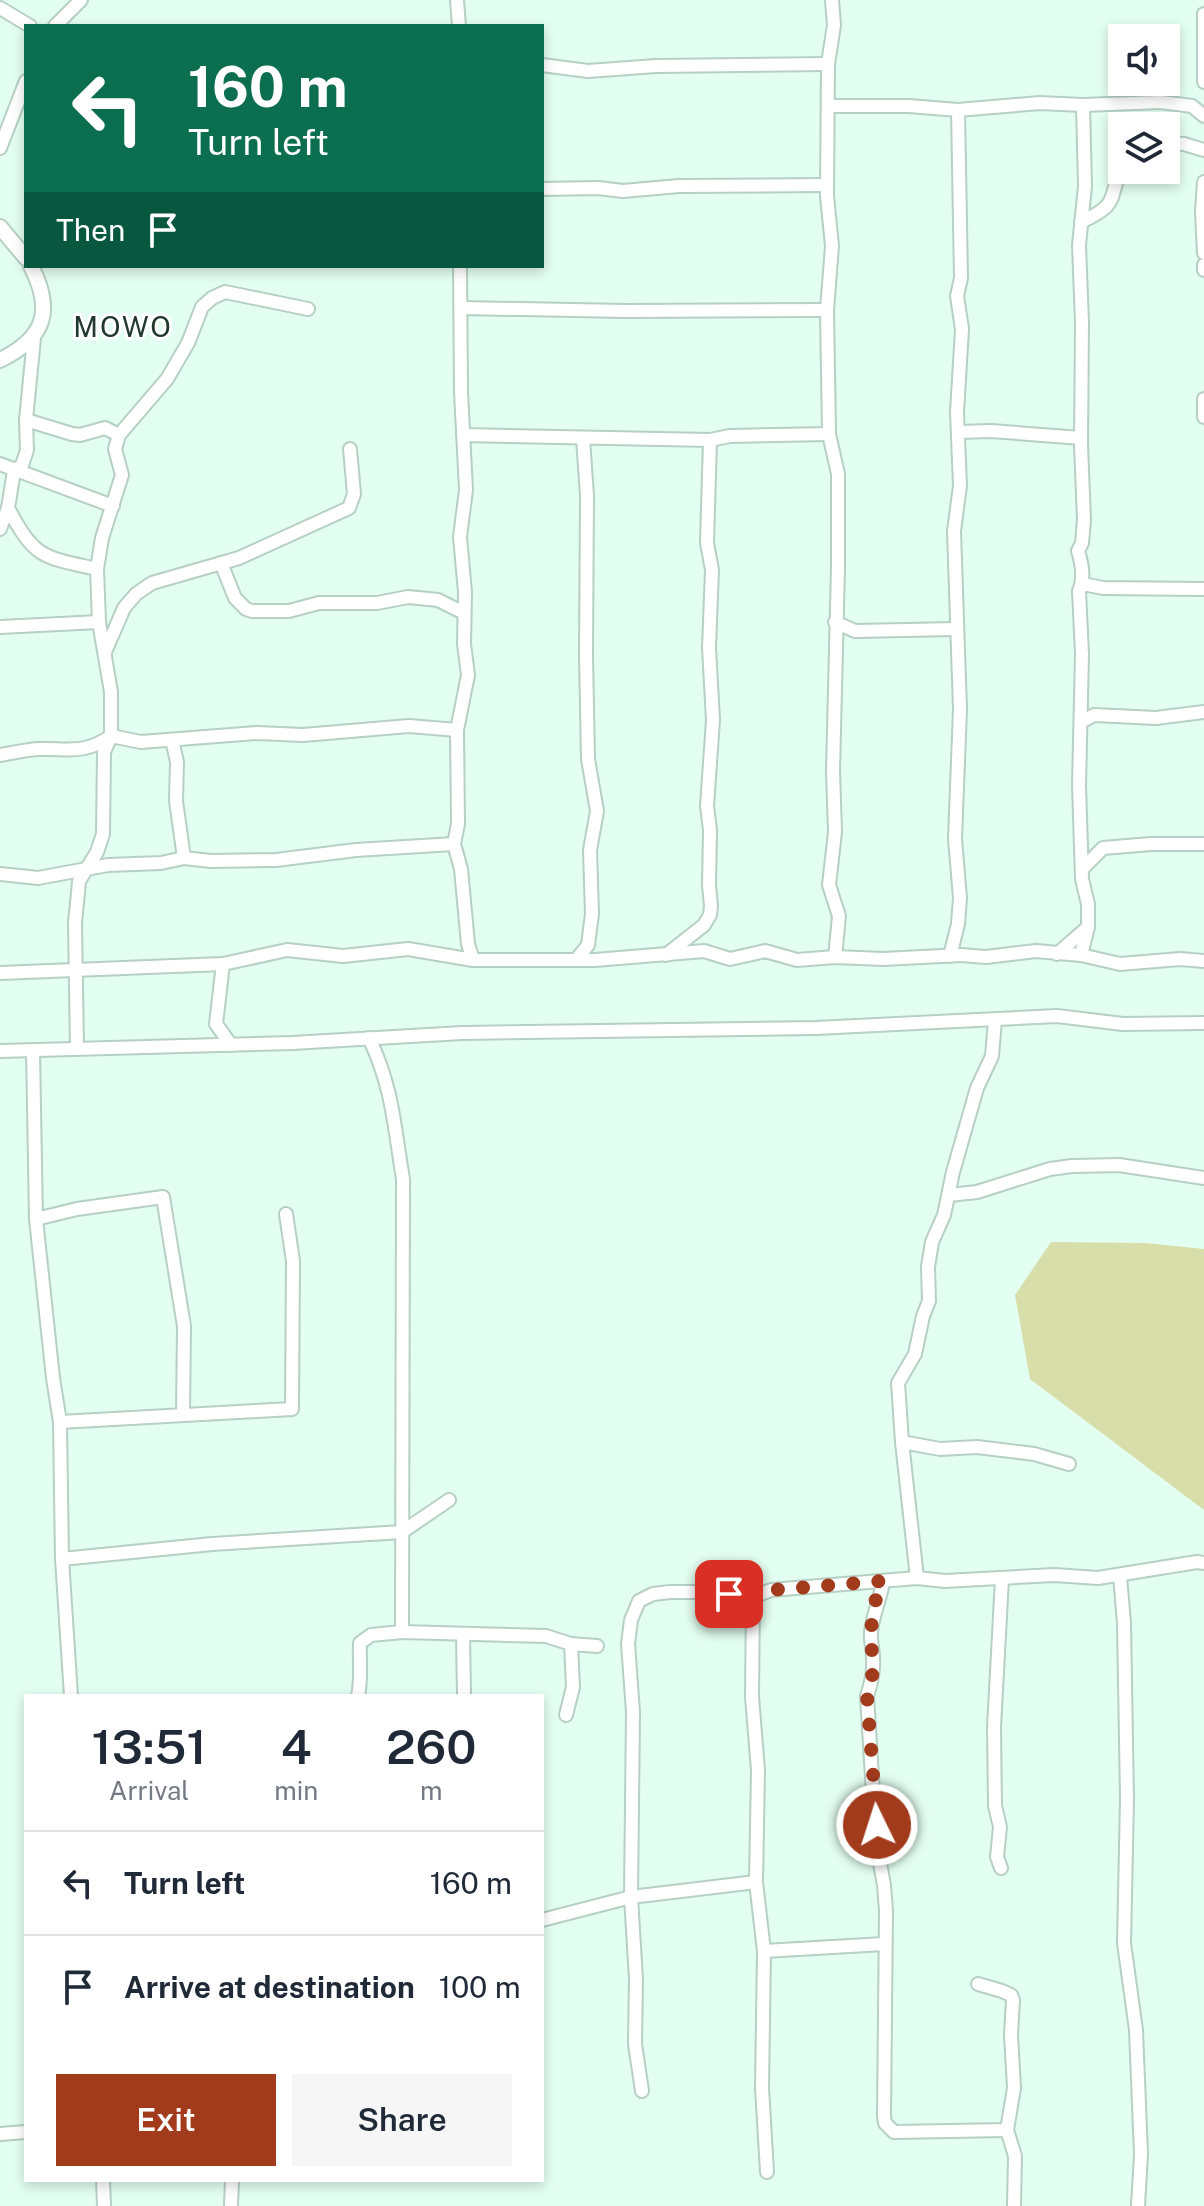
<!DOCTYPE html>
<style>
:root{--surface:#fff;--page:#f6f6f7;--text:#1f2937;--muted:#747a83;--line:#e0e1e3;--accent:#a23a1c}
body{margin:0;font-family:"Public Sans",sans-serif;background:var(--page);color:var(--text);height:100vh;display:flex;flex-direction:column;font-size:30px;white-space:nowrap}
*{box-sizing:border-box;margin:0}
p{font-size:26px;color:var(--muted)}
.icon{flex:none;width:44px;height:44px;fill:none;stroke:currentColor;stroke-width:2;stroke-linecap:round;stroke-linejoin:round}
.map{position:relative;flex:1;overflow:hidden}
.drawer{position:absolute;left:24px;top:1694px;width:520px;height:488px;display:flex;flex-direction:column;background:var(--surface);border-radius:0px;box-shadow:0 4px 12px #0003}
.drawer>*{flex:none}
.top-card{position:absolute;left:24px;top:24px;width:520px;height:244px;border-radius:0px;box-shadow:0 4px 12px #0003;background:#0b6e4f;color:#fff;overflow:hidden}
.buttons{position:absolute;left:1108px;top:24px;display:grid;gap:16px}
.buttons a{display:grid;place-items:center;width:72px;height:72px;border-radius:0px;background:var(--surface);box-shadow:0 4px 12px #0003;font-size:40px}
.pin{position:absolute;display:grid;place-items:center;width:68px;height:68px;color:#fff;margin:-34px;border-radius:16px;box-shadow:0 4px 12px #0006}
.me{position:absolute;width:88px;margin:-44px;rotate:356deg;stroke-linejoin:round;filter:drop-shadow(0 0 6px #0008)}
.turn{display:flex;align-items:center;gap:28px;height:168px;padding:0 32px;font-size:36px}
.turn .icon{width:104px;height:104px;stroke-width:2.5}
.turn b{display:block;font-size:56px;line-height:68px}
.then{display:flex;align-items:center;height:76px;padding:0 32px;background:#0003;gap:16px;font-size:30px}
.eta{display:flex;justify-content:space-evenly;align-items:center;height:136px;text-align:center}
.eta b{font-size:48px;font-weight:600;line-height:56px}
.action{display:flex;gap:16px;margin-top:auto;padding:16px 32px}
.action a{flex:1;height:92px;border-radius:0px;background:var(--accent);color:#fff;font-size:32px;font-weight:600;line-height:92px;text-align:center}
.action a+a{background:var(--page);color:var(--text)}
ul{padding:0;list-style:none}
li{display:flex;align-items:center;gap:24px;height:104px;padding:0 32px;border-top:2px solid var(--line)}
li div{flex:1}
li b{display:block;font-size:30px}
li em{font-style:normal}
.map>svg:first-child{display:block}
.green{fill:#d8dea9}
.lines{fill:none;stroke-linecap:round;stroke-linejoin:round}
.minor-casing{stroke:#b6d0c3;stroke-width:16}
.tertiary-casing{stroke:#b6d0c3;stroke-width:18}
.minor{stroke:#fff;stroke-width:12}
.tertiary{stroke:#fff;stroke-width:14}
.route{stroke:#a23a1c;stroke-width:14;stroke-dasharray:0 25.2}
.labels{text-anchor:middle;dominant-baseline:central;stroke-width:6;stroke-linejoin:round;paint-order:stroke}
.quarter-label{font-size:28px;letter-spacing:2px;fill:#21382d;stroke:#fff}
</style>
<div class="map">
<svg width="1204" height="2206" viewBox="0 0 1204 2206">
<rect width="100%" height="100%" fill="#e3fff1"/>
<polygon class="green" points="1051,1242 1145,1243 1204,1249 1204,1510 1030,1379 1015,1295"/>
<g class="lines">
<g class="minor-casing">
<g id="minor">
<polyline points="457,0 459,26"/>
<polyline points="832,0 834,25 828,64 827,196 832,246 827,310 829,434 838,474 838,567 833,771 835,832 829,885 839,916 835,957"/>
<polyline points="0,8 30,26"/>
<polyline points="1204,14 1204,82"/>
<polyline points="55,26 81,0"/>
<polyline points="542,65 588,71 656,66 828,64"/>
<polyline points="828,106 909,106 958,110 1040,103 1083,105 1161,102 1192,106 1204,116"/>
<polyline points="1166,143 1184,144 1204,150"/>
<polyline points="0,148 26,81"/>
<polyline points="1204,182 1202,211 1204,253"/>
<polyline points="542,189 598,188 623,191 679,186 827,185"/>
<path d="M 1081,222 C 1120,204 1108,200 1122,165"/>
<polyline points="1204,265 1204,270"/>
<polyline points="460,266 461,392 466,490 460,537 465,592 464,644 468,675 457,730 458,824 454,844 461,869 468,944 473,960"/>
<polyline points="462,308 625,311 827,310"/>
<polyline points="1204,399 1204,417"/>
<polyline points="26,420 72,434 80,435 105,428 119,435"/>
<polyline points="958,432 991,431 1081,438"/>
<polyline points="463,435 710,440 730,436 829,434"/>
<polyline points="0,464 113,506"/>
<path d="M 8,508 C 35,559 43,557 97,569"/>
<polyline points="0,529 8,508 14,471 22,465 27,450 26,420 34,338"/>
<polyline points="221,563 235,598 246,609 252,611 289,611 319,603 377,603 408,597 438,600 464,613"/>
<polyline points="1083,584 1103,588 1204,589"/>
<polyline points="835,622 855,631 956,629"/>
<polyline points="0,627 99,622"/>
<polyline points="105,652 124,608 136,594 152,583 239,558 349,508 354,494 350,449"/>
<polyline points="1081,722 1094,715 1156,718 1204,712"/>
<polyline points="172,740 177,762 176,801 184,858"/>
<path d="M 0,755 C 12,753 25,750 38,749 C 68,748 84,755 111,736 L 141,742 L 257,733 L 303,735 L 409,726 L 457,730"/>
<polyline points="1082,869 1103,848 1151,844 1204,844"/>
<polyline points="0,874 38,878 108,865 161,863 184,858 211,861 276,860 356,850 454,844"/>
<polyline points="1057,954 1088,927"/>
<polyline points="666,955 704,925 710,915 711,906 709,885 710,830 707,806 713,720 709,648 712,570 707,543 710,440"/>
<path d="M 1081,955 L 1088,927 L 1088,904 L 1082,879 L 1079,785 L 1082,654 L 1079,591 C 1085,578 1082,564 1078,551 L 1082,543 L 1084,520 L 1081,445 L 1082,322 L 1079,245 L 1085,186 L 1083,105"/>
<polyline points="950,956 958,924 960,898 955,839 960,709 954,531 960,486 957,412 962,329 957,296 961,278 958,110"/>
<polyline points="576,960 588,945 592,914 590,850 597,811 588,759 586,655 587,496 583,438"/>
<polyline points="223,964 216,1024 231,1045"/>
<polyline points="0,973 223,964 287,950 343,956 408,949 473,960 595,960 704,951 730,959 765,951 797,960 835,957 883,959 961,955 986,957 1036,951 1081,955 1120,964 1180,959 1204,961"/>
<path d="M 369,1038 C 393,1088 394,1126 403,1179 L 402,1632"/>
<polyline points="77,1049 75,922 78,893 79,881 97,852 103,834 104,752 111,736 111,692 99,622 97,569 102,538 122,475 115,449 119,435 167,379 188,343 202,307 212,298 225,292 308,309"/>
<polyline points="0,1051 292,1043 462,1033 816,1028 1057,1016 1123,1024 1204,1023"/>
<polyline points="33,1051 36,1219 53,1378 60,1422 62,1559 71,1696"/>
<polyline points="949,1195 977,1192 1050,1169 1072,1166 1119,1165 1204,1178"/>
<polyline points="36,1219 77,1209 163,1197 184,1326 183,1415"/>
<polyline points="60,1422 292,1409 293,1261 286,1214"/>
<polyline points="902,1442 940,1449 977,1447 1034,1454 1069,1464"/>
<polyline points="62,1559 212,1544 402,1532 449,1500"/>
<polyline points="1120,1576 1124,1623 1127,1799 1124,1943 1136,2030 1141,2154 1138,2206"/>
<polyline points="917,1578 902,1442 898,1383 915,1354 923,1316 929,1301 928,1267 932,1242 944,1215 953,1172 977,1088 992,1056 995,1020"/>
<path d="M 883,1581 C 881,1598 873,1613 871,1632 C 870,1640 873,1649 873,1658 C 874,1671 871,1684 867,1696 L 876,1842 L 884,1885 L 886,1911 L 884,2116 L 885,2123 L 894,2132 L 1007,2130"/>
<polyline points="753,1597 752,1697 758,1770 756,1882 764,1951 762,2088 767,2172"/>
<polyline points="463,1634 464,1696"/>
<path d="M 358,1696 C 362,1677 359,1661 360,1643 L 371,1635 L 402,1632 L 546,1636 L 571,1644 L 597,1646"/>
<polyline points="566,1715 573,1687 571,1644"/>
<polyline points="1001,1868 997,1857 1000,1827 995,1806 994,1727 1002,1579"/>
<polyline points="542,1920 631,1897 756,1882"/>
<polyline points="764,1951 884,1944"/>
<polyline points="978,1984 1002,1991 1011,1995 1013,2000 1011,2035 1014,2088 1007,2130 1015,2156 1014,2206"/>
<polyline points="642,2091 635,2044 636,1979 631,1897 633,1712 628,1644 631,1620 639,1601 653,1594 670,1592 704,1592 753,1597 771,1590 917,1578 945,1581 1054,1575 1098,1578 1197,1562 1204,1563"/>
<polyline points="0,2134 26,2132"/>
<polyline points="103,2180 104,2206"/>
<polyline points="231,2206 232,2180"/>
</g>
</g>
<g class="tertiary-casing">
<g id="tertiary">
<polyline points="0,227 26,258"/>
<path d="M 0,360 C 45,338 54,311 31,266"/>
</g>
</g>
<use href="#minor" class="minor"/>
<use href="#tertiary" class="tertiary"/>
</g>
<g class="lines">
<polyline class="route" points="729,1594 753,1597 771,1590 883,1581 875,1602 870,1636 873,1659 872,1681 867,1696 877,1825"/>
</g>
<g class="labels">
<g class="quarter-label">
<text x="123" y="326">MOWO</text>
</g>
</g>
</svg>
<div class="buttons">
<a><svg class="icon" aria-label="sound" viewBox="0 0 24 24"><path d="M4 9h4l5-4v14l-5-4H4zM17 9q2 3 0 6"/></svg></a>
<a><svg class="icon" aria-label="layers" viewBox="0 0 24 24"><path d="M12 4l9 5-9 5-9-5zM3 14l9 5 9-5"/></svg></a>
</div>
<div class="pin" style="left:729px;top:1594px;background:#d93025"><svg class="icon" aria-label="arrive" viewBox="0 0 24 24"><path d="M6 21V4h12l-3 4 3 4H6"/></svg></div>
<svg class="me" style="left:877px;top:1825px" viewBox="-20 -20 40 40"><circle r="17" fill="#a23a1c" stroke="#fff" stroke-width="3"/><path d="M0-11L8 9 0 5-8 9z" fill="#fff"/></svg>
<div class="top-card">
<div class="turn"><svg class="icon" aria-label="left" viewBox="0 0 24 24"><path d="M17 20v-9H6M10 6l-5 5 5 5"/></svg><div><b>160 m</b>Turn left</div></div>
<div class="then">Then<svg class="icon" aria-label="arrive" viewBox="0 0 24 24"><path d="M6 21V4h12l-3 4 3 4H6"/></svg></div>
</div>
<section class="drawer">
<div class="eta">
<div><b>13:51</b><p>Arrival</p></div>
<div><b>4</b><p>min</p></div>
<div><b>260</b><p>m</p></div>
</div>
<ul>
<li><svg class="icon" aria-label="left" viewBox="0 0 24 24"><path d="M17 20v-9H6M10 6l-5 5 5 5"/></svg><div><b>Turn left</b></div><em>160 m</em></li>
<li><svg class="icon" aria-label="arrive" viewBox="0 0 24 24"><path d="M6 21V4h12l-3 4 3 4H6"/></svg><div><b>Arrive at destination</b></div><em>100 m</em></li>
</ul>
<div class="action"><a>Exit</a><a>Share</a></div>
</section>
</div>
